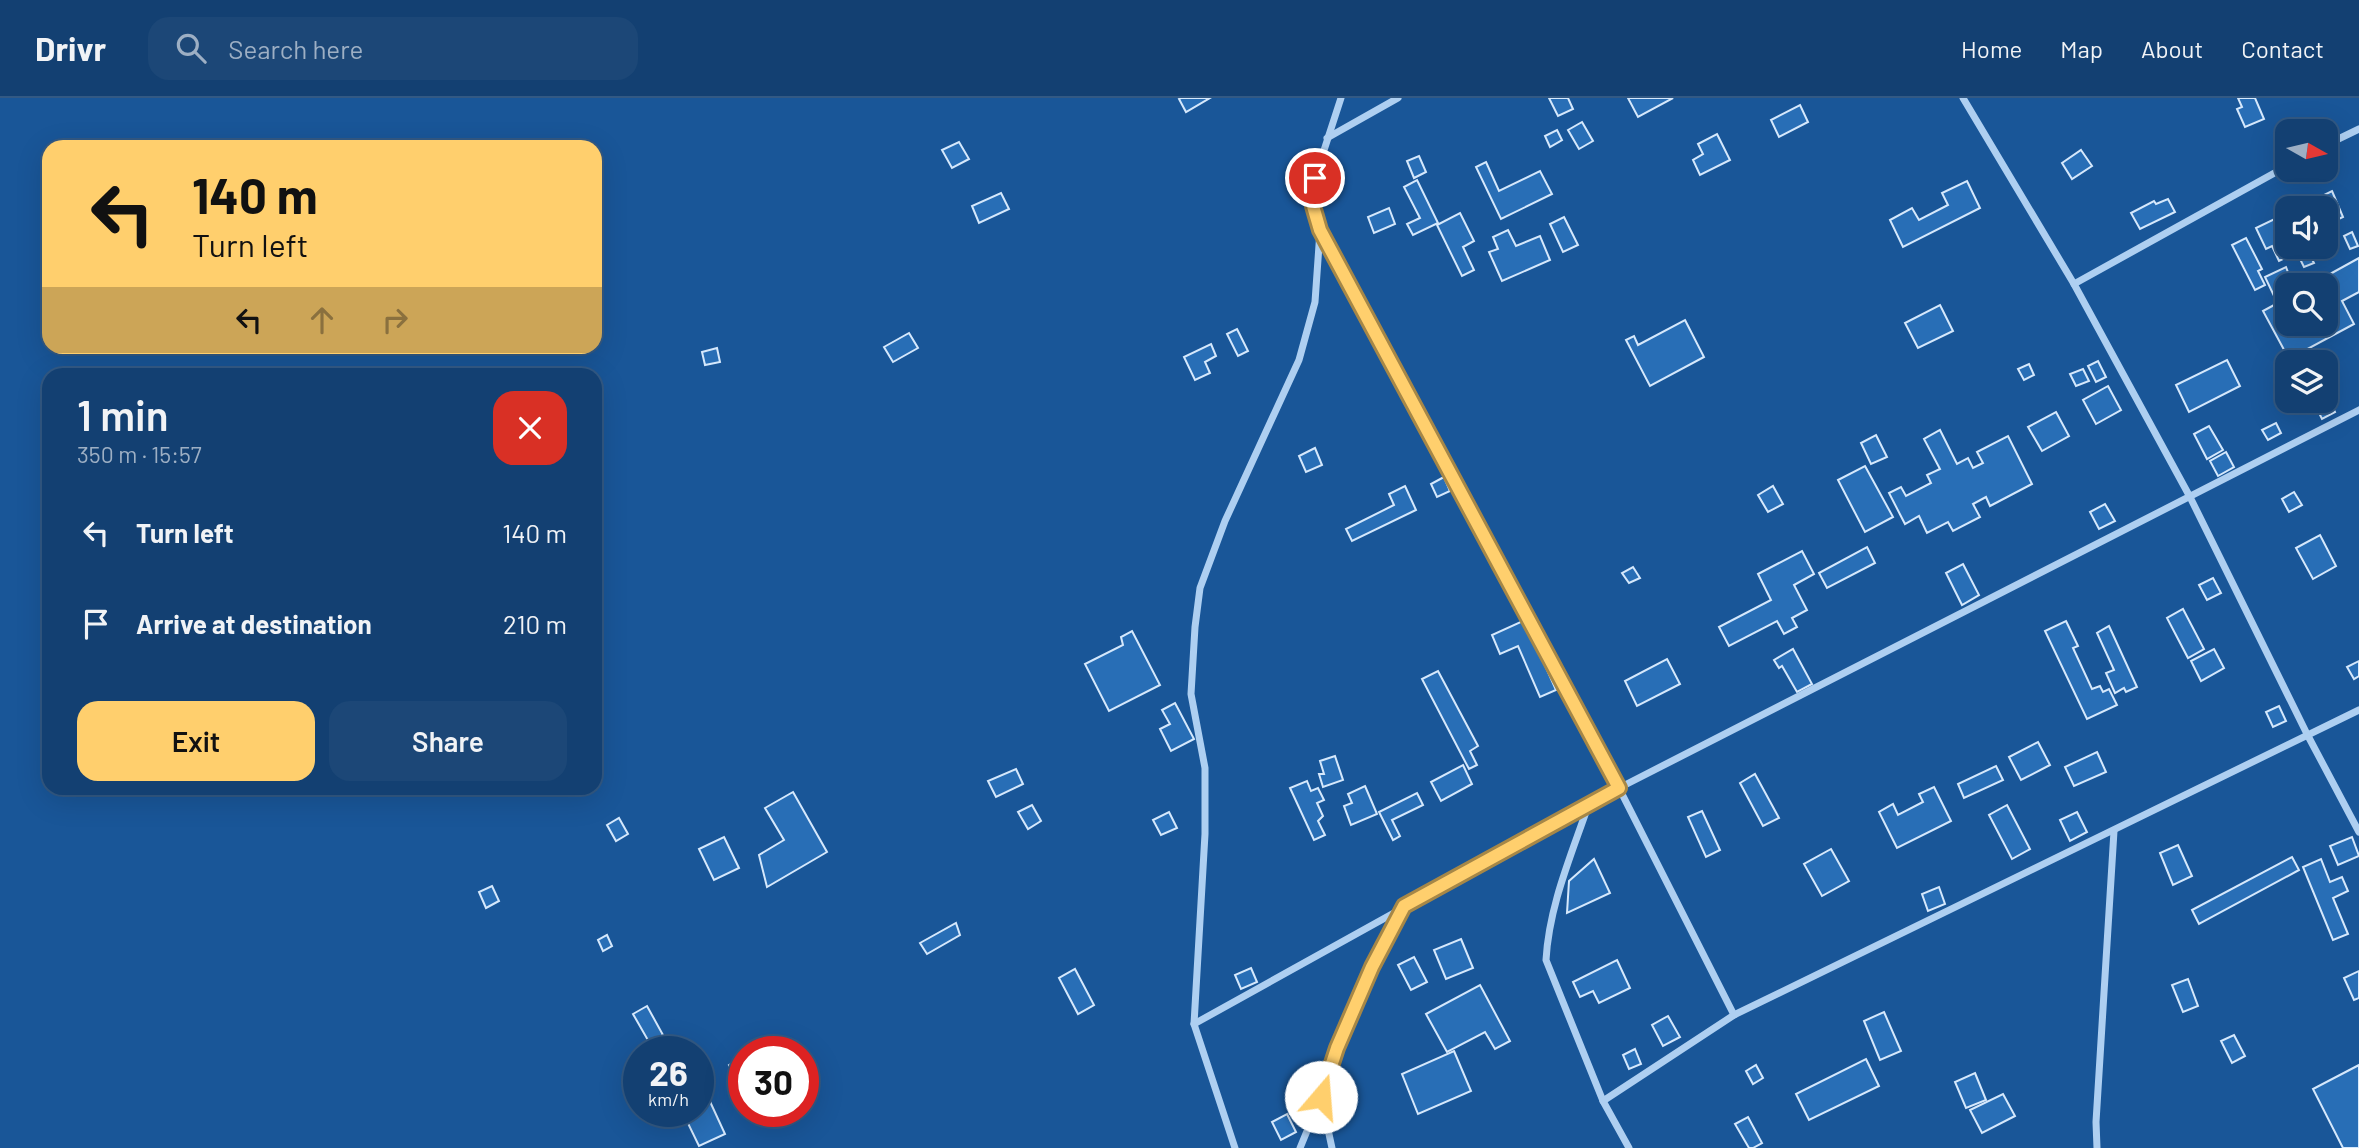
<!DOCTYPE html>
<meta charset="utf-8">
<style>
:root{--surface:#134072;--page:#1c4777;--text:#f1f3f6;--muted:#9dafc4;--line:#325984;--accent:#ffcf6d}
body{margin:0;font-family:Barlow,sans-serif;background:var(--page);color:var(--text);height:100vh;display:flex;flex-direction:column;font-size:26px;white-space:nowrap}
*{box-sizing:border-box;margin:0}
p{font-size:23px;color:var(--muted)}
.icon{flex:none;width:38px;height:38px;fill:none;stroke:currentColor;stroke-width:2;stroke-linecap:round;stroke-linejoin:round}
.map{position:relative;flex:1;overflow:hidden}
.drawer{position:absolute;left:42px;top:270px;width:560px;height:427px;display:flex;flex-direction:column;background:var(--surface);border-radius:21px;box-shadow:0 7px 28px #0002,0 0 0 2px var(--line)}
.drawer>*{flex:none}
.guide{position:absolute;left:42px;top:42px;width:560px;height:214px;border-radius:21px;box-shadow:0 7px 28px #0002,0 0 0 2px var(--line);background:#ffcf6d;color:#111;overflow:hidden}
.needle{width:46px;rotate:98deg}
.fabs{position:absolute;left:2275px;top:21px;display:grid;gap:14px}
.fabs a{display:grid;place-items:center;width:63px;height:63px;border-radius:14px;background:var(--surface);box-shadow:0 7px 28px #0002,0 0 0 2px var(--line);font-size:35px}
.speed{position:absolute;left:623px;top:938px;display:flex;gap:14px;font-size:35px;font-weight:700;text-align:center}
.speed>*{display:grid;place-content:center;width:91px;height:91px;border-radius:50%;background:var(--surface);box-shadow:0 7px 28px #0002,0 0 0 2px var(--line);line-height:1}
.speed small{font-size:18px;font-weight:400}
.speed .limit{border:10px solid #d22;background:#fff;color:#111}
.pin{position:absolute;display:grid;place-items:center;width:60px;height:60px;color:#fff;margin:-30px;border:4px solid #fff;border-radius:50%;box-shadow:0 2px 7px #0007}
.me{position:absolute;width:77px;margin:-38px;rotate:18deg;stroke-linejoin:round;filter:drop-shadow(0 0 5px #0008)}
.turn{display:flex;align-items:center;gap:24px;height:147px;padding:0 35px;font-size:32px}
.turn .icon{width:91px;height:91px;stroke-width:2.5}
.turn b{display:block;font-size:49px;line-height:60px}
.lanes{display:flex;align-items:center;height:66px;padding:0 35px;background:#0003;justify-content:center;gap:35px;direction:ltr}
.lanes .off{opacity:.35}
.round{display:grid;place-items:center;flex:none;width:74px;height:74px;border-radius:21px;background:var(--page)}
.headline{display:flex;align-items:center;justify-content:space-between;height:119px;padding:0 35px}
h1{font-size:42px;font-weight:600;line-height:52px}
.button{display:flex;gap:14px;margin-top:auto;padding:14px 35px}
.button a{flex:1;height:80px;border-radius:21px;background:var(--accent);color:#111;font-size:28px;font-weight:600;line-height:80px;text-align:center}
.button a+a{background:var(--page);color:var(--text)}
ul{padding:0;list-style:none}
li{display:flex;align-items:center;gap:21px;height:91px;padding:0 35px}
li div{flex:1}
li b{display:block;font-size:26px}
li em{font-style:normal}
header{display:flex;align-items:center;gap:42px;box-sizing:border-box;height:98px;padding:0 35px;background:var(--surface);border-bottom:2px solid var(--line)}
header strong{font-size:33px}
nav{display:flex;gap:38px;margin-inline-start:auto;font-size:24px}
.search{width:490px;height:63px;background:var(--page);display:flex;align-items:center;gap:18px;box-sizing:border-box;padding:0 24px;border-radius:21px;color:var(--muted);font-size:26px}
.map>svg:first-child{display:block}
.building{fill:#286eb6;stroke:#d5e8fc;stroke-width:2}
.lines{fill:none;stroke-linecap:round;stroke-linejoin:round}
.street{stroke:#aecff1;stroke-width:7}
.route-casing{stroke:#a68747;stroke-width:18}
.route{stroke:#ffcf6d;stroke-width:12}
</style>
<header>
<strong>Drivr</strong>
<div class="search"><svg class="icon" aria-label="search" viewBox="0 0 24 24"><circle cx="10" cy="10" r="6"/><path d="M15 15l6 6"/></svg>Search here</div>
<nav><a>Home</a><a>Map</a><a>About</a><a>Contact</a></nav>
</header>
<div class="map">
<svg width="2359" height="1050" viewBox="0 0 2359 1050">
<rect width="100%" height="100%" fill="#195698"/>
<g class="building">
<polygon points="1181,0 1210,0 1186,14 1179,1"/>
<polygon points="1549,0 1568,0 1573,11 1558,18"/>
<polygon points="1628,0 1673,0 1638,19"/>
<polygon points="2238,0 2255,0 2264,21 2245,29 2237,11 2242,9"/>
<polygon points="1800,7 1808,24 1779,39 1771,22"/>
<polygon points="1582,24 1593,43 1579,51 1568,32"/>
<polygon points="1557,32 1562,42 1550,49 1545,38"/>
<polygon points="1717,36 1730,62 1700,77 1693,62 1703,56 1698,46"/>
<polygon points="959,44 969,61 952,70 942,52"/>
<polygon points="2081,52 2092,68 2072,81 2062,65"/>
<polygon points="1419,58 1426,74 1414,80 1407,63"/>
<polygon points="1486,64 1499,93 1540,73 1552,96 1501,121 1476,69"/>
<polygon points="1417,82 1438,125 1413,137 1407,126 1420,120 1404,89"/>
<polygon points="1967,83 1980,110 1903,149 1890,122 1912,110 1919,122 1948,107 1942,95"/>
<polygon points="2332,93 2343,119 2330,125 2326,110 2323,110 2318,100"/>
<polygon points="1001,95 1009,111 979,125 972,108"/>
<polygon points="2168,101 2175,114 2140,131 2131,115 2154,103 2156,106"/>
<polygon points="1389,110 1395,126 1374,135 1368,119"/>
<polygon points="1460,115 1474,143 1463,149 1474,172 1462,178 1437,127"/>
<polygon points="2287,115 2287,149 2298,149 2300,153 2279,163 2272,148 2266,151 2256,130"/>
<polygon points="1564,119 1578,147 1563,154 1550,126"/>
<polygon points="1508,132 1516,148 1540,138 1550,162 1502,183 1489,154 1498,151 1493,139"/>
<polygon points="2352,134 2358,148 2350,151 2344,138"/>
<polygon points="2246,140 2262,171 2258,173 2265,187 2255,192 2232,147"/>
<polygon points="2309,156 2314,165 2304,169 2300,161"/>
<polygon points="2359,160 2359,194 2342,203 2354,226 2289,261 2263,213 2287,200 2287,226 2326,226 2326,187 2310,187"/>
<polygon points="2286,169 2289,177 2280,181 2287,195 2275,200 2265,179"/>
<polygon points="1940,207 1953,233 1918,250 1905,225"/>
<polygon points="1685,222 1704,259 1650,288 1626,242 1634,238 1638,247"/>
<polygon points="1237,231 1248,253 1238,258 1227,236"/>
<polygon points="909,235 918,250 893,264 884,249"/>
<polygon points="1211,246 1216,258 1205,264 1210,275 1195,282 1184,259"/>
<polygon points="717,250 720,264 705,267 702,254"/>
<polygon points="2227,262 2240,288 2189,314 2176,287"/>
<polygon points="2098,263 2106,279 2096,284 2088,268"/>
<polygon points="2029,266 2034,277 2024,282 2018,271"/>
<polygon points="2083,271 2089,283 2076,288 2070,276"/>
<polygon points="2108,288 2121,312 2096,326 2083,302"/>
<polygon points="2327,298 2335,314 2322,321 2314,305 2326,303"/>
<polygon points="2056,314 2069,338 2042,353 2028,329"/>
<polygon points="2276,325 2281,335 2268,342 2262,332"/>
<polygon points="2209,328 2223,352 2207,361 2194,336"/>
<polygon points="1940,332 1957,366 1968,360 1973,370 1983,365 1977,354 2008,338 2032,386 1990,408 1986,399 1973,406 1980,419 1953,433 1948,424 1927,435 1919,418 1905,426 1889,395 1901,389 1906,398 1931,385 1927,377 1940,371 1924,341"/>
<polygon points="1876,337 1887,359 1871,366 1861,345"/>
<polygon points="1315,350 1322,367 1306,374 1299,358"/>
<polygon points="2226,354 2234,369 2218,378 2210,363"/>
<polygon points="1865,368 1893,419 1865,434 1838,382"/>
<polygon points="1444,379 1450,393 1437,399 1431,386"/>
<polygon points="1405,388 1416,412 1352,443 1346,431 1394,407 1389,396"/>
<polygon points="1773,388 1783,406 1768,414 1758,397"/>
<polygon points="2294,394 2302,407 2289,414 2282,401"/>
<polygon points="2105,406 2115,423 2099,431 2090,414"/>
<polygon points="2320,437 2336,468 2313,481 2296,450"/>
<polygon points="1867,449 1875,465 1827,490 1819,475"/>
<polygon points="1802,453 1814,476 1794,487 1807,512 1792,520 1797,529 1784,536 1777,523 1729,548 1719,529 1771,502 1758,476"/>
<polygon points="1963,466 1979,497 1962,507 1946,475"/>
<polygon points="1633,469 1640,480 1629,485 1622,475"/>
<polygon points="2213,480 2221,495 2207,502 2199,487"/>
<polygon points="2183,511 2204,551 2188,560 2167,520"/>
<polygon points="1525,522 1556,592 1540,599 1518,548 1500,556 1492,537"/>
<polygon points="2066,523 2078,548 2073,550 2092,591 2100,588 2103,594 2109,591 2117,607 2087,621 2045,533"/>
<polygon points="2109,528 2137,589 2126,594 2124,590 2115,595 2106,575 2114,572 2097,535"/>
<polygon points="1132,533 1160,587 1109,613 1085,566 1123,547 1121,539"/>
<polygon points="1793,551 1812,586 1797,594 1782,568 1779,570 1774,562"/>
<polygon points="2214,551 2224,570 2201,583 2191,563"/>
<polygon points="1667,561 1680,586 1637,608 1625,583"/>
<polygon points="2359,563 2359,578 2354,581 2347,569"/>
<polygon points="1438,573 1478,648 1470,653 1477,667 1469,671 1422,581"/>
<polygon points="1175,605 1194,641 1171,653 1160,631 1170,626 1162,612"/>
<polygon points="2279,608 2286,623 2273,629 2266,614"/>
<polygon points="2038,644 2050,667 2021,682 2009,659"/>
<polygon points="2097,654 2106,674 2074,688 2065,669"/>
<polygon points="1335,658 1343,682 1323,689 1319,676 1324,676 1320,663"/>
<polygon points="1463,667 1472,686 1441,703 1431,684"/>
<polygon points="1996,668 2003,682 1964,700 1958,686"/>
<polygon points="1016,671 1023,686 996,699 988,683"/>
<polygon points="1755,676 1779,720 1763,728 1740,685"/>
<polygon points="1307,683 1311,693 1318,690 1324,702 1317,705 1323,718 1318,723 1325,737 1314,742 1290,690"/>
<polygon points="1365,688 1377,716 1351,727 1344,708 1352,705 1348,696"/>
<polygon points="1934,689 1951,723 1897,750 1879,714 1893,706 1898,717 1923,704 1919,696"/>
<polygon points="793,694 827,754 767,789 759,757 784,742 765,710"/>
<polygon points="1417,695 1423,707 1392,722 1400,738 1393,742 1379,714"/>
<polygon points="1032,707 1041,723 1028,731 1018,714"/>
<polygon points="2007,707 2030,751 2012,761 1989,717"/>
<polygon points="1702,713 1720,752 1706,759 1688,719"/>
<polygon points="1169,714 1177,730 1161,737 1153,722"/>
<polygon points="2077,714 2087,734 2070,743 2060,722"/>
<polygon points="619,720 628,736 616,743 607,727"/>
<polygon points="724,739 739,770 714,782 699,751"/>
<polygon points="2352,739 2359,758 2338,767 2330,748"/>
<polygon points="2178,747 2192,778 2173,787 2160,755"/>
<polygon points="1831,751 1849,783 1822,798 1804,766"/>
<polygon points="2292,759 2299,772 2199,826 2192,812"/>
<polygon points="1594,761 1610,795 1567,815 1569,783"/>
<polygon points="2321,761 2330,784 2342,779 2348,793 2333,800 2348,836 2333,842 2303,769"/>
<polygon points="492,788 499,803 486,810 479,794"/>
<polygon points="1939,789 1945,806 1928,813 1922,796"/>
<polygon points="956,825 960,837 927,856 920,845"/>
<polygon points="607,837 612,848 603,853 598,842"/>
<polygon points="1461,841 1473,870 1446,881 1434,852"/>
<polygon points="1414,859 1427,884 1411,892 1398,867"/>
<polygon points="1617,862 1630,890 1599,905 1593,893 1580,899 1573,884"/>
<polygon points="1251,870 1257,884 1241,891 1235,877"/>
<polygon points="1075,871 1094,907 1078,916 1059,880"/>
<polygon points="2359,873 2359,900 2354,902 2344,880"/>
<polygon points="2188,881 2198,908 2183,914 2172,887"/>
<polygon points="1480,887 1510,943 1495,951 1485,934 1447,954 1426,916"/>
<polygon points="647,908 663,937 649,944 633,916"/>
<polygon points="1884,914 1901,953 1880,962 1864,923"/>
<polygon points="1668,918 1680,939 1663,948 1652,927"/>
<polygon points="2234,937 2245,958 2232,965 2221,943"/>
<polygon points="1635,951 1641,966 1629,971 1623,957"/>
<polygon points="1454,953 1471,993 1418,1016 1402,976"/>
<polygon points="742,959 744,981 738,984 729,967"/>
<polygon points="1866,961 1879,988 1809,1022 1796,996"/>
<polygon points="1756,967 1763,980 1753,986 1746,973"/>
<polygon points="2359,967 2359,1050 2343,1050 2313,991"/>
<polygon points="1975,975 1986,1002 1966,1010 1955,984"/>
<polygon points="701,984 725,1036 699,1048 682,1013 698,1013 698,985"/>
<polygon points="1341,992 1346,1005 1336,1009 1331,999"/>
<polygon points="2003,996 2015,1018 1982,1035 1970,1012"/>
<polygon points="1287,1016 1296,1034 1281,1042 1272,1024"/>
<polygon points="1748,1019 1762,1045 1753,1050 1749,1050 1735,1026"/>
</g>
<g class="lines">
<g class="street">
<polyline points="1341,0 1315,80 1313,108 1320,132 1619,690 1734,917"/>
<polyline points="1963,0 2074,186 2190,399 2307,636 2359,734"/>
<polyline points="1327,40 1398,0"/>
<polyline points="2326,47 2359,31"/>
<polyline points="2074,186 2287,68"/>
<path d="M 1588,708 C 1571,758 1549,808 1546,862 L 1603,1003 L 1629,1050"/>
<polyline points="1194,926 1619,690 2359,312"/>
<polyline points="1603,1003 1734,917 2359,612"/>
<polyline points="1235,1050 1194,926 1205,736 1205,670 1191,596 1195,529 1200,490 1225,423 1299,262 1315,204 1320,133"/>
<polyline points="1300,1050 1321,999"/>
<polyline points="1332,1050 1321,999 1337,950 1372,869 1404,809"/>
<polyline points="2097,1050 2096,1024 2114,733"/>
</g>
</g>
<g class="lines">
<g class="route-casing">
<polyline id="route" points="1315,80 1313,108 1320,132 1619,690 1404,808 1372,869 1337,950 1321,999"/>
</g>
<use href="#route" class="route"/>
</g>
</svg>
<div class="fabs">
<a><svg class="needle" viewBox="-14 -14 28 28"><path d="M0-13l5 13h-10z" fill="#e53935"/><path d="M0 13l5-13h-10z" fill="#9dafc4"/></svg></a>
<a><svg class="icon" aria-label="sound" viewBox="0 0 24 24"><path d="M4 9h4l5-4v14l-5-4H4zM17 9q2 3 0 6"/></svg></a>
<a><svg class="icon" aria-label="search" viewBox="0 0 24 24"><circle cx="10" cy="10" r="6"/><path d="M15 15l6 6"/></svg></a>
<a><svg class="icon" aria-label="layers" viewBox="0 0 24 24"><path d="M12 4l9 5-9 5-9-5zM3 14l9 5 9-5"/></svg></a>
</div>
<div class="speed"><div>26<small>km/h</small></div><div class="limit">30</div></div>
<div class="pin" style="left:1315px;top:80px;background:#d93025"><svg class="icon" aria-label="arrive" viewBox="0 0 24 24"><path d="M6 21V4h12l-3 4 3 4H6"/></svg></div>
<svg class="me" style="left:1321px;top:999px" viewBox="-20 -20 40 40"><circle r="19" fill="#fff"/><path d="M0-13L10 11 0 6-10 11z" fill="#ffcf6d"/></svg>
<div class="guide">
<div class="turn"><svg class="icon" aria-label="left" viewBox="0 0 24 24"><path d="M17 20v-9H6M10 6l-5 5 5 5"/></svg><div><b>140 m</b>Turn left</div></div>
<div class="lanes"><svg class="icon" aria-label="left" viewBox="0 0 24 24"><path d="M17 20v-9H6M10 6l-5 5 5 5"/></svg><svg class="icon off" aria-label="ahead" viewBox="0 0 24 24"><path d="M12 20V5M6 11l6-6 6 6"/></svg><svg class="icon off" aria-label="right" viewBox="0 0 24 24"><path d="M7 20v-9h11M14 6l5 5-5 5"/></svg></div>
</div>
<section class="drawer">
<div class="headline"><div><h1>1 min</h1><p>350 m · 15:57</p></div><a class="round" style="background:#d93025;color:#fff"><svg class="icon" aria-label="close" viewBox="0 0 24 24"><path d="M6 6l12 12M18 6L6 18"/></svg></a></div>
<ul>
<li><svg class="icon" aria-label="left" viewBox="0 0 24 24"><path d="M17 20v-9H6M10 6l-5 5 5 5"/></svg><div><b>Turn left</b></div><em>140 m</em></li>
<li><svg class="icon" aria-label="arrive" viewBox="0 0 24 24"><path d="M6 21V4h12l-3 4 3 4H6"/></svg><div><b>Arrive at destination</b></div><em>210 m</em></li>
</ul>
<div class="button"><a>Exit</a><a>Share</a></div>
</section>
</div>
